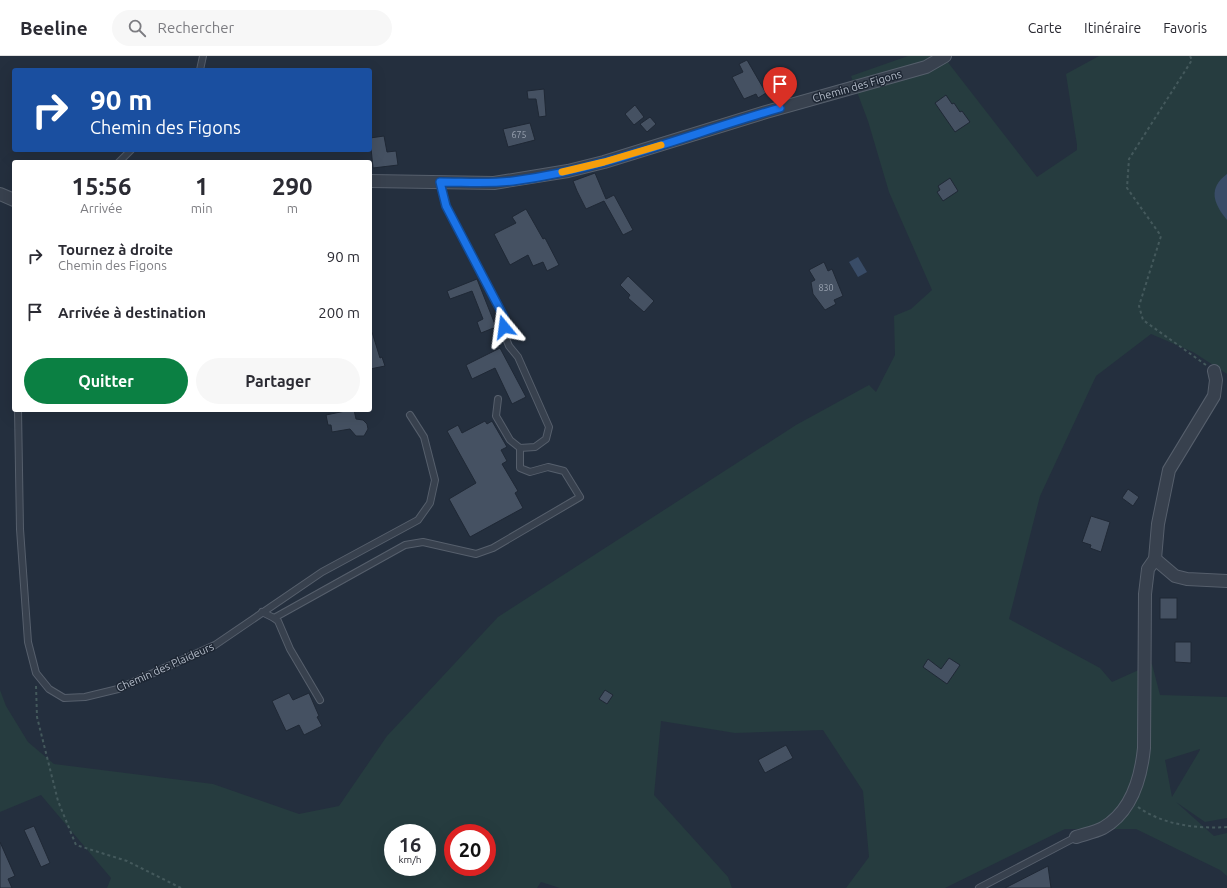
<!DOCTYPE html>
<html lang="fr">
<meta charset="utf-8">
<style>
:root{--surface:#fff;--page:#f7f7f7;--text:#2b2b33;--muted:#7c7c81;--line:#e1e1e2;--accent:#0b8043}
body{margin:0;font-family:Ubuntu,sans-serif;background:var(--page);color:var(--text);height:100vh;display:flex;flex-direction:column;font-size:15px;white-space:nowrap}
*{box-sizing:border-box;margin:0}
p{font-size:13px;color:var(--muted)}
.icon{flex:none;width:22px;height:22px;fill:none;stroke:currentColor;stroke-width:2;stroke-linecap:round;stroke-linejoin:round}
.map{position:relative;flex:1;overflow:hidden}
.sheet{position:absolute;left:12px;top:104px;width:360px;height:252px;display:flex;flex-direction:column;background:var(--surface);border-radius:4px;box-shadow:0 4px 16px #0002}
.sheet>*{flex:none}
.hud{position:absolute;left:12px;top:12px;width:360px;height:84px;border-radius:4px;box-shadow:0 4px 16px #0002;background:#1a4fa0;color:#fff;overflow:hidden}
.speed{position:absolute;left:384px;top:768px;display:flex;gap:8px;font-size:20px;font-weight:700;text-align:center}
.speed>*{display:grid;place-content:center;width:52px;height:52px;border-radius:50%;background:var(--surface);box-shadow:0 4px 16px #0002;line-height:1}
.speed small{font-size:10px;font-weight:400}
.speed .limit{border:6px solid #d22;background:#fff;color:#111}
.pin{position:absolute;display:grid;place-items:center;width:34px;height:34px;color:#fff;margin:-41px -17px;border-radius:50% 50% 50% 0;rotate:-45deg;box-shadow:0 0 4px #0007}
.pin .icon{rotate:45deg}
.me{position:absolute;width:44px;margin:-22px;rotate:344deg;stroke-linejoin:round;filter:drop-shadow(0 0 3px #0008)}
.turn{display:flex;align-items:center;gap:14px;height:84px;padding:0 12px;font-size:18px}
.turn .icon{width:52px;height:52px;stroke-width:2.5}
.turn b{display:block;font-size:28px;line-height:34px}
.eta{display:flex;justify-content:space-evenly;align-items:center;height:68px;text-align:center}
.eta b{font-size:24px;font-weight:700;line-height:28px}
.cta{display:flex;gap:8px;margin-top:auto;padding:8px 12px}
.cta a{flex:1;height:46px;border-radius:24px;background:var(--accent);color:#fff;font-size:16px;font-weight:700;line-height:46px;text-align:center}
.cta a+a{background:var(--page);color:var(--text)}
ul{padding:0;list-style:none}
li{display:flex;align-items:center;gap:12px;height:56px;padding:0 12px}
li div{flex:1}
li b{display:block;font-size:15px}
li em{font-style:normal}
header{display:flex;align-items:center;gap:24px;box-sizing:border-box;height:56px;padding:0 20px;background:var(--surface);border-bottom:1px solid var(--line)}
header strong{font-size:19px}
nav{display:flex;gap:22px;margin-inline-start:auto;font-size:14px}
.search{width:280px;height:36px;background:var(--page);display:flex;align-items:center;gap:10px;box-sizing:border-box;padding:0 14px;border-radius:22px;color:var(--muted);font-size:15px}
.map>svg:first-child{display:block}
.green{fill:#263c3f;fill-rule:evenodd}
.water{fill:#394c67}
.building{fill:#455162;stroke:#1f2835}
.lines{fill:none;stroke-linecap:round;stroke-linejoin:round}
.lane-casing{stroke:#565f6c;stroke-width:8}
.street-casing{stroke:#565f6c;stroke-width:14}
.path{stroke:#44595c;stroke-width:2;stroke-dasharray:3 3;stroke-linecap:butt}
.lane{stroke:#38414e;stroke-width:6}
.street{stroke:#38414e;stroke-width:12}
.route-casing{stroke:#114b97;stroke-width:10}
.route{stroke:#1a73e8;stroke-width:7}
.slow{stroke:#f59e0b;stroke-width:7}
.labels{text-anchor:middle;dominant-baseline:central;stroke-width:3;stroke-linejoin:round;paint-order:stroke}
.number-label{font-size:9px;fill:#98a1af}
.street-label{font-size:11px;fill:#b4bcc9;stroke:#1d2633}
</style>
<header>
<strong>Beeline</strong>
<div class="search"><svg class="icon" aria-label="search" viewBox="0 0 24 24"><circle cx="10" cy="10" r="6"/><path d="M15 15l6 6"/></svg>Rechercher</div>
<nav><a>Carte</a><a>Itinéraire</a><a>Favoris</a></nav>
</header>
<div class="map">
<svg width="1227" height="832" viewBox="0 0 1227 832">
<rect width="100%" height="100%" fill="#242f3e"/>
<path class="green" d="M 908,0 L 943,0 L 1037,121 L 1077,94 L 1077,89 L 1066,18 L 1099,0 L 1227,0 L 1227,318 L 1193,296 L 1151,278 L 1096,320 L 1040,440 L 1009,563 L 1100,612 L 1112,626 L 1152,608 L 1160,639 L 1227,641 L 1227,762 L 1205,766 L 1176,746 L 1214,780 L 1227,777 L 1227,820 L 1220,814 L 1136,773 L 1065,773 L 945,832 L 846,832 L 869,801 L 863,735 L 823,674 L 735,677 L 661,665 L 654,739 L 728,821 L 732,832 L 560,832 L 541,826 L 537,832 L 107,832 L 111,822 L 41,739 L 0,756 L 0,634 L 6,650 L 28,686 L 54,708 L 213,728 L 299,758 L 339,750 L 387,680 L 498,561 L 796,369 L 869,329 L 876,336 L 895,299 L 894,260 L 911,253 L 932,234 L 889,136 L 868,65 L 851,20 ZM 1200,693 L 1200,694 L 1172,741 L 1165,704 ZM 393,777 L 427,777 L 427,811 L 393,811 ZM 453,777 L 487,777 L 487,811 L 453,811 Z"/>
<g class="water">
<path d="M 1227,118 L 1227,164 C 1213,147 1208,132 1227,118 Z"/>
<polygon points="858,201 867,216 858,221 849,206"/>
</g>
<g class="building">
<polygon points="747,4 766,37 758,42 756,38 744,43 732,21 743,16 739,8"/>
<polygon points="544,33 546,60 539,61 536,43 528,43 527,35"/>
<polygon points="946,39 952,48 954,47 960,56 962,55 970,66 955,76 935,47"/>
<polygon points="635,49 644,61 634,69 625,58"/>
<polygon points="650,61 656,68 647,76 640,68"/>
<polygon points="530,67 535,84 508,91 503,73"/>
<polygon points="384,80 387,96 396,95 398,109 373,112 370,82"/>
<polygon points="595,117 606,143 614,139 633,174 623,179 604,145 586,153 577,135 573,125"/>
<polygon points="950,122 958,135 943,145 937,136 940,134 938,130"/>
<polygon points="526,153 543,183 545,182 559,209 547,215 543,206 533,210 528,199 510,209 494,178 516,167 512,161"/>
<polygon points="824,206 828,215 832,213 843,240 834,244 836,248 825,254 813,238 811,226 815,224 809,214"/>
<polygon points="628,220 654,245 644,256 628,242 630,239 620,229"/>
<polygon points="477,223 496,271 481,277 477,266 483,263 472,235 450,243 447,235"/>
<polygon points="370,276 372,276 380,302 382,301 385,310 370,313"/>
<polygon points="500,292 526,341 512,348 495,312 472,323 466,309"/>
<polygon points="350,354 354,354 356,363 363,364 367,368 368,373 364,380 356,380 350,373 332,376 331,369 328,369 326,359"/>
<polygon points="485,365 487,368 492,365 507,391 501,394 507,405 502,408 518,435 515,437 523,452 470,481 449,443 476,427 447,375 458,369 462,377"/>
<polygon points="1128,433 1139,441 1133,450 1122,442"/>
<polygon points="1091,460 1110,466 1101,496 1090,492 1091,489 1082,486"/>
<rect x="1160" y="542" width="17" height="21"/>
<polygon points="1175,586 1191,586 1191,607 1175,606"/>
<polygon points="949,602 960,609 947,628 923,611 928,603 941,613"/>
<polygon points="605,634 613,639 607,648 599,643"/>
<polygon points="289,637 293,644 309,637 319,660 317,661 322,670 304,679 299,669 286,675 272,645"/>
<polygon points="786,689 793,702 765,717 758,704"/>
<polygon points="34,770 50,807 41,811 24,774"/>
<polygon points="0,786 15,820 8,823 12,832 0,832"/>
<polygon points="1048,810 1051,832 1005,832"/>
</g>
<g class="lines">
<g class="lane-casing">
<g id="lane">
<polyline points="200,14 203,0"/>
<polyline points="119,106 131,94"/>
<polyline points="440,126 446,150 504,261 505,280 509,290 518,301 549,371 546,383 535,391 520,392 510,384 496,360 498,343"/>
<polyline points="18,354 20,473 28,586 36,617 49,633 64,642 85,641 118,633 215,589 322,516 418,464 430,447 435,424 424,381 410,359"/>
<polyline points="262,556 274,562 405,489 423,486 476,498 493,492 580,441 564,415 548,411 530,416 520,412 520,392"/>
<polyline points="274,562 278,565 290,593 320,644"/>
<polyline points="979,832 1076,781"/>
</g>
</g>
<g class="street-casing">
<g id="street">
<polyline points="370,125 494,127 568,115 604,106 766,56 926,11 945,0"/>
<polyline points="0,138 14,144"/>
<polyline points="1155,503 1175,520 1187,523 1227,525"/>
<path d="M 1076,781 C 1085,778 1095,776 1103,772 C 1131,756 1141,722 1144,692 L 1145,538 L 1148,513 L 1155,503 L 1158,468 L 1169,414 L 1214,340 L 1216,324 L 1214,315"/>
</g>
</g>
<g class="path">
<polyline points="1190,0 1192,4 1129,103 1127,132 1161,180 1139,250 1143,264 1206,309"/>
<polyline points="36,630 37,661 58,745 76,789 127,805 181,832"/>
<path d="M 1138,751 C 1163,769 1197,773 1227,771"/>
</g>
<use href="#lane" class="lane"/>
<use href="#street" class="street"/>
</g>
<g class="lines">
<g class="route-casing">
<path id="route" d="M 504,271 L 504,261 L 446,150 L 440,126 C 465,126 489,128 513,125 C 605,113 692,77 780,52"/>
</g>
<use href="#route" class="route"/>
<polyline class="slow" points="562,116 604,106 661,89"/>
</g>
<g class="labels">
<g class="number-label">
<text x="519" y="79">675</text>
<text x="826" y="232">830</text>
</g>
<g class="street-label">
<text transform="translate(857 30) rotate(-16)">Chemin des Figons</text>
<text transform="translate(165 611) rotate(-24)">Chemin des Plaideurs</text>
</g>
</g>
</svg>
<div class="speed"><div>16<small>km/h</small></div><div class="limit">20</div></div>
<div class="pin" style="left:780px;top:52px;background:#d93025"><svg class="icon" aria-label="arrive" viewBox="0 0 24 24"><path d="M6 21V4h12l-3 4 3 4H6"/></svg></div>
<svg class="me" style="left:504px;top:271px" viewBox="-20 -20 40 40"><path d="M0-17L14 15 0 8-14 15z" fill="#1a73e8" stroke="#fff" stroke-width="4"/></svg>
<div class="hud">
<div class="turn"><svg class="icon" aria-label="right" viewBox="0 0 24 24"><path d="M7 20v-9h11M14 6l5 5-5 5"/></svg><div><b>90 m</b>Chemin des Figons</div></div>
</div>
<section class="sheet">
<div class="eta">
<div><b>15:56</b><p>Arrivée</p></div>
<div><b>1</b><p>min</p></div>
<div><b>290</b><p>m</p></div>
</div>
<ul>
<li><svg class="icon" aria-label="right" viewBox="0 0 24 24"><path d="M7 20v-9h11M14 6l5 5-5 5"/></svg><div><b>Tournez à droite</b><p>Chemin des Figons</p></div><em>90 m</em></li>
<li><svg class="icon" aria-label="arrive" viewBox="0 0 24 24"><path d="M6 21V4h12l-3 4 3 4H6"/></svg><div><b>Arrivée à destination</b></div><em>200 m</em></li>
</ul>
<div class="cta"><a>Quitter</a><a>Partager</a></div>
</section>
</div>
